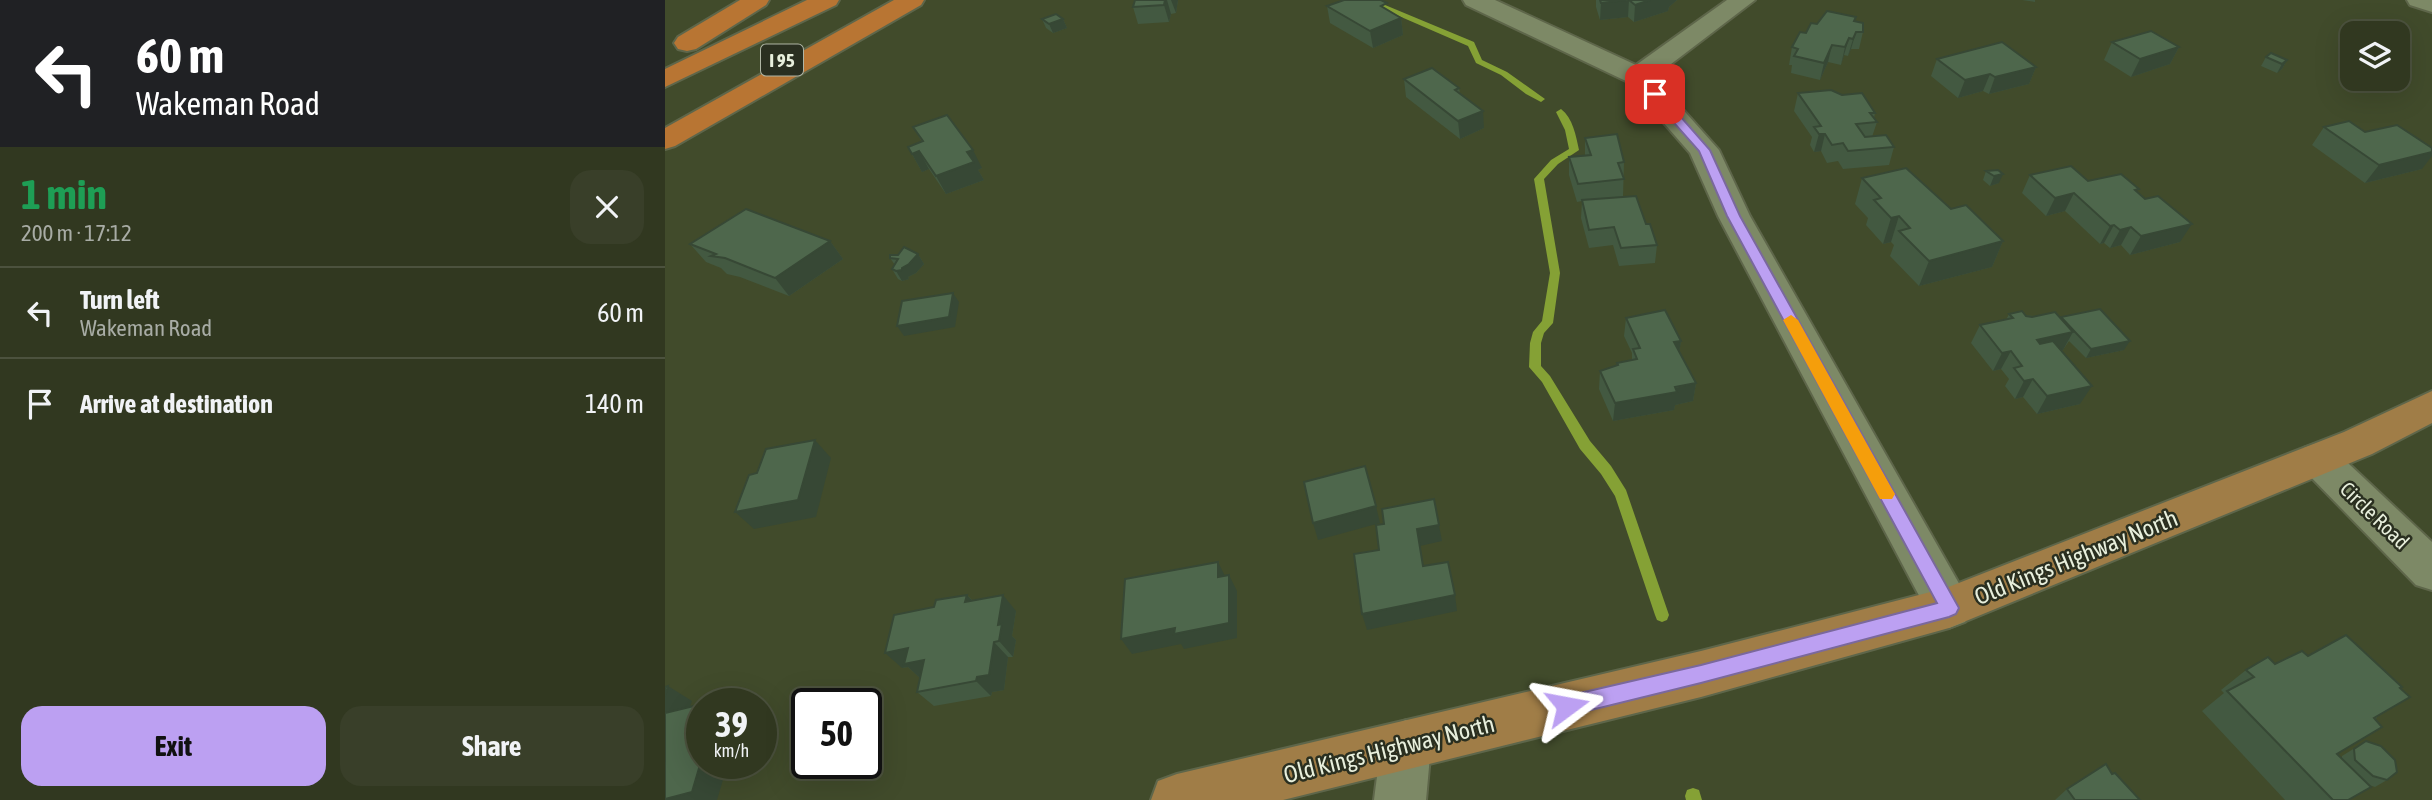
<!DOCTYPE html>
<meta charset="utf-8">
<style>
:root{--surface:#313820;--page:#393f29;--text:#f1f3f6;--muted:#a8aca5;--line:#4c523e;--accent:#bca0f2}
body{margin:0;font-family:"Asap Condensed",sans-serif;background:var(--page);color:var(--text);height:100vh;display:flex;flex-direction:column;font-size:26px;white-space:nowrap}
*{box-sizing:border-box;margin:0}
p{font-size:23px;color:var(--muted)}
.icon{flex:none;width:38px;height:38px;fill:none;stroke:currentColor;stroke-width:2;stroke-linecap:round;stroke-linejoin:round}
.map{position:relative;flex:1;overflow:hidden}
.sheet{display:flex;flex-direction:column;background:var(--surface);width:665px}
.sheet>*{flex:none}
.hud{background:#202124;color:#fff;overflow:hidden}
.fabs{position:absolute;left:1675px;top:21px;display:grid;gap:14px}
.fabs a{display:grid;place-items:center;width:70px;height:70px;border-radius:14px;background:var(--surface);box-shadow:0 7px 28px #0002,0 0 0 2px var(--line);font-size:35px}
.speed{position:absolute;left:21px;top:688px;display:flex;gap:14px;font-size:35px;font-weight:700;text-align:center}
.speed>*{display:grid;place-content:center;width:91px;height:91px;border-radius:50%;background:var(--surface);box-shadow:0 7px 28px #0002,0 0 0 2px var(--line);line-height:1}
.speed small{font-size:18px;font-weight:400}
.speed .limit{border:4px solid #111;border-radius:10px;background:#fff;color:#111}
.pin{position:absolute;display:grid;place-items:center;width:60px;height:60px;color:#fff;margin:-30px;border-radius:14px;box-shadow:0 4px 10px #0006}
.me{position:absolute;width:77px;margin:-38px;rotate:77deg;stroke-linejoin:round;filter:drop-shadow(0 0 5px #0008)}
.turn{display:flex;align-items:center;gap:24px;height:147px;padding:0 21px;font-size:32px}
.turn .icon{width:91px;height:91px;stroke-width:2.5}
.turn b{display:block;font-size:49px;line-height:60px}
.round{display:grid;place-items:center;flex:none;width:74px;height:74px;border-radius:21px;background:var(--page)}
.headline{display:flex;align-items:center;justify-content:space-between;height:119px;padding:0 21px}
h1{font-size:42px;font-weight:700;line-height:52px;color:#1e9e55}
.button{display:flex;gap:14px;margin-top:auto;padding:14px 21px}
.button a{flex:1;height:80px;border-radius:21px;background:var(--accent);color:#111;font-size:28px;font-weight:700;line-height:80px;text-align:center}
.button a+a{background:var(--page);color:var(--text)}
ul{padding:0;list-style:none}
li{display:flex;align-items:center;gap:21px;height:91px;padding:0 21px;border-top:2px solid var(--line)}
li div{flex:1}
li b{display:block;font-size:26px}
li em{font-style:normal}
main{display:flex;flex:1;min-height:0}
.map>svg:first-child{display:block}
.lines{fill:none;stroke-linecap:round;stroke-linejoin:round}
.stream{fill:#85a135;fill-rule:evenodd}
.minor-casing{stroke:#5e664a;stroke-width:4}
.major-casing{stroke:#5e664a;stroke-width:4}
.highway-casing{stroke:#5e664a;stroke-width:4}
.minor{fill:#7d8966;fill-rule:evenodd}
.major{fill:#a07d47;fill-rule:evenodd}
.highway{fill:#b87533;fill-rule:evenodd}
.wall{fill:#435941}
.shaded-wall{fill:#374835}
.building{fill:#4e674c;stroke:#374835;stroke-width:2}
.route{fill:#bca0f2;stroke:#7a689d;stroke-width:2}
.slow{fill:#f59e0b}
.labels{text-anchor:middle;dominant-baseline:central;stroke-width:5;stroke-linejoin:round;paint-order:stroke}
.shield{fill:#2a2f20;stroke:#afb5a4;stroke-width:2}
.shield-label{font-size:19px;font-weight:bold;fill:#e8efdc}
.street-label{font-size:21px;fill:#e8efdc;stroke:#2a2f20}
.near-street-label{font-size:24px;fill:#e8efdc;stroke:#2a2f20}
</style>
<main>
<section class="sheet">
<div class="hud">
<div class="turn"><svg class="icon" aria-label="left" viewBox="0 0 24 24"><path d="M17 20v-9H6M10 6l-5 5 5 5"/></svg><div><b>60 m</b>Wakeman Road</div></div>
</div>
<div class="headline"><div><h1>1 min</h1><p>200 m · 17:12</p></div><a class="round"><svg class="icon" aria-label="close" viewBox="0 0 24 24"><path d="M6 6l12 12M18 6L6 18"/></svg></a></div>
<ul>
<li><svg class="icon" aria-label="left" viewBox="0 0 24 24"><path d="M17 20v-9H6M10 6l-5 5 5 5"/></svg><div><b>Turn left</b><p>Wakeman Road</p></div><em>60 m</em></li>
<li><svg class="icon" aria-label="arrive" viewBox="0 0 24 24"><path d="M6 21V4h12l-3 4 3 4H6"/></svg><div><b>Arrive at destination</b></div><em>140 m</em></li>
</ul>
<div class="button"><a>Exit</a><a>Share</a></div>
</section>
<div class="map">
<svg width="1767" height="800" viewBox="0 0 1767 800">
<rect width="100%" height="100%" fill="#414b2b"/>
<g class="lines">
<g class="stream">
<polygon points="697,0 708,0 809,42 817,60 842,72 880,99 876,102 861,94 836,75 811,63 803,46"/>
<path d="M 896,109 C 908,118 911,136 914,150 L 893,164 L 879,179 L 895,273 L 888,323 L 879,333 L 876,343 L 876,366 L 885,376 L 925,441 L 946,466 L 961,490 L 1004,615 L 1002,620 L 997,622 L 992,620 L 990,615 L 950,496 L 936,474 L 915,449 L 877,382 L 864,367 L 865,343 L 868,332 L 877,321 L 885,273 L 869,179 L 886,160 L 904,149 L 900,130 L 891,112 Z"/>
<polygon points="1028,788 1034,790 1037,800 1021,800 1020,796 1022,790"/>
</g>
<g class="minor-casing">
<g id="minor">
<polygon points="798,0 830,0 971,65 1062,0 1090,0 989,77 1054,150 1085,216 1300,594 1307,608 1300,622 1284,628 1268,622 1053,216 1025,153 963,82 801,5"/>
<polygon points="1742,0 1767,0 1767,12 1745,5"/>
<polygon points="1653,443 1667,448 1767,542 1767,590 1751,585 1639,470 1633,459 1639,448"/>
<polygon points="741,720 759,727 766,745 761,800 709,800 716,745 723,727"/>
</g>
</g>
<g class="major-casing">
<polygon id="major" points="1767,391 1767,423 1707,454 1284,628 1036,697 618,800 486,800 493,781 512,774 1036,651 1281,588 1679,432"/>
</g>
<g class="highway-casing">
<g id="highway">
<polygon points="75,0 104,0 101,5 31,49 22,51 13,49 9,43 13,37"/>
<polygon points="142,0 174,0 171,5 0,87 0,69"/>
<polygon points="229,0 259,0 256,5 10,146 0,149 0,128"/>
</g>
</g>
<use href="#minor" class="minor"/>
<use href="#major" class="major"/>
<use href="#highway" class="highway"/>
</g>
<g class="wall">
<polygon points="470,0 513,0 511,13 506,14 504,22 473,24 468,7"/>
<polygon points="931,0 1012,0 1004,7 1003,11 969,22 963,17 935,20 931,7"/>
<polygon points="1357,0 1370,0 1370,2"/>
<polygon points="662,6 723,10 736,18 738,35 708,48 665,23"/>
<polygon points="377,19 398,19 402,28 388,33 381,28"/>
<polygon points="1190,22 1198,32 1194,49 1186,49 1183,56 1179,55 1176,65 1163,62 1155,80 1126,73 1127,65 1124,65 1127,47 1152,24"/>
<polygon points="1447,42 1514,47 1505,64 1466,77 1439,60"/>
<polygon points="1601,57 1622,60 1617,69 1612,73 1596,66"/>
<polygon points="1272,59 1371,67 1364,84 1324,94 1318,91 1293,98 1266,76"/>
<polygon points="739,79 794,88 795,93 819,128 795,139 741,97"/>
<polygon points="1133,93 1210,113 1209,118 1212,122 1207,137 1229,147 1224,165 1178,169 1173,161 1162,163 1156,151 1149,152 1145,145 1147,137 1129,111"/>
<polygon points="248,127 317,168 313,170 319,180 281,194 264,169 257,172 243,147 257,142"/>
<polygon points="1659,127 1757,169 1700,183 1647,145"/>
<polygon points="920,138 959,162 958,197 981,224 992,245 990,263 954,266 948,245 924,248 916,218 917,201 912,202 904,175 904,157 920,155"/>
<polygon points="1333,170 1334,183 1325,186 1318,180 1321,171"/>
<polygon points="1365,175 1423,181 1472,192 1515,242 1465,255 1456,245 1445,248 1439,243 1435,244 1400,211 1381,216 1357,193"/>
<polygon points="1197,178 1286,209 1338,241 1327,267 1254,286 1225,256 1229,245 1226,242 1218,244 1201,225 1203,218 1190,204"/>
<polygon points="165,241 178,259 124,296 75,277 62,274 56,268 41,262 25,244"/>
<polygon points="253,254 259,264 251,273 243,277 244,279 237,281 233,279 227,269 230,265 225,258"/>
<polygon points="1344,314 1396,318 1459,350 1421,358 1404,341 1398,350 1396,351 1415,404 1372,414 1358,397 1350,399 1340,386 1344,379 1336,369 1328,371 1306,343 1315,325 1341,320"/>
<polygon points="961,318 1016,341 1014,352 1031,383 1028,401 1010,405 1009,410 948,421 934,389 935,371 952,366 952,363 967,360 967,353 959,336"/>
<polygon points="302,595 307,600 351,611 347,636 351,640 348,657 343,657 339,690 327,692 326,696 269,706 252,692 255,678 243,667 237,668 269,607"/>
<polygon points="1643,656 1735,688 1710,720 1673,754 1677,759 1677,756 1701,741 1722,780 1710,787 1704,785 1683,800 1620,800 1537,711 1559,693 1556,690 1581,670"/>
<polygon points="1447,774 1475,800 1390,800 1402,789"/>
</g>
<g class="shaded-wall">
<polygon points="500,0 502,0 506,14 504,22 499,5"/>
<polygon points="506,0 513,0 511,13"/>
<polygon points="964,0 963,17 935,20 936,3"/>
<polygon points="985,0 1012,0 1004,7 1003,11 969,22 970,5"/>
<polygon points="736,18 738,35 708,48 705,31"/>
<polygon points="398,19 402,28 388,33 384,24"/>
<polygon points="1191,32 1186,49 1183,56 1188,39"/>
<polygon points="1184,38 1179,55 1176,65 1180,47"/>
<polygon points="1167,45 1163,62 1155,80 1159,63"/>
<polygon points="1514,47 1505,64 1466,77 1475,59"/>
<polygon points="1622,60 1617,69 1612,73 1617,64"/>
<polygon points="1371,67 1364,84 1324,94 1330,77"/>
<polygon points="1325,74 1318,91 1293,98 1300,80"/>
<polygon points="818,111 819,128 795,139 793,121"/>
<polygon points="1154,134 1160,134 1156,151 1149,152"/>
<polygon points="308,150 317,168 313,170 319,180 281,194 271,176 302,152"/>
<polygon points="254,151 264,169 257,172 247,154"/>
<polygon points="1767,152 1767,156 1757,169 1700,183 1714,165"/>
<polygon points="1338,174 1334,183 1325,186 1329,176"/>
<polygon points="1409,193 1400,211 1381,216 1390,198"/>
<polygon points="1234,216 1226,242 1218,244 1226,218"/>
<polygon points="1527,224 1515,242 1465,255 1476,236"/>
<polygon points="1449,225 1439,243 1435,244 1445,226"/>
<polygon points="1466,227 1456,245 1445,248 1455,230"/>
<polygon points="165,241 178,259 124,296 110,278"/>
<polygon points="1338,241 1327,267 1254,286 1264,261"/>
<polygon points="253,254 259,264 251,273 243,277 244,279 237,281 231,271"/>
<polygon points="288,293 294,302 290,327 239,336 232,326"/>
<polygon points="1408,332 1398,350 1362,358 1372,340"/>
<polygon points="1016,341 1013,359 1009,342"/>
<polygon points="1465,341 1459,350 1421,358 1426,349"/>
<polygon points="1346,351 1336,369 1328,371 1337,353"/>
<polygon points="1368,379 1358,397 1350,399 1359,381"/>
<polygon points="1031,383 1028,401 1010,405 1009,410 948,421 950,403"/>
<polygon points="1427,386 1415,404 1372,414 1382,396"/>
<polygon points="150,440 166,458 151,517 89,529 70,512"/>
<polygon points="711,506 715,523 653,540 648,523"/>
<polygon points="774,525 777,541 755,546 752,529"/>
<polygon points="553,562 561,578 553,577"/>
<polygon points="564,575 572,591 572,638 519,649 516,644 467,654 456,639"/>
<polygon points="302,595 316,611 300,602"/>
<polygon points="338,595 351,611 347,636 351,640 348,657 334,641 333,625"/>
<polygon points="790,595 792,611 702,630 697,614"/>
<polygon points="329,642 343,657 339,690 327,692 326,696 311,681 312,677"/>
<polygon points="243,648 259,660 256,679 243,667 237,668 220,653"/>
<polygon points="3,686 27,701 18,728 0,717 0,696"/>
<polygon points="37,758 37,763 63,763 52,800 0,800"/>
</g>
<g class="building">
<polygon points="470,0 500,0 499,5 468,7"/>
<polygon points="679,0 716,0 722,3 716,6 736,18 705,31 662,6"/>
<polygon points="935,0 961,0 936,3"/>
<polygon points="964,0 985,0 970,5"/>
<polygon points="1162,11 1191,17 1189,21 1198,23 1198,32 1191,32 1188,39 1184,38 1180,47 1167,45 1159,63 1129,56 1133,49 1127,47 1135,32 1141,33 1146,23 1152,24"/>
<polygon points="391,14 398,19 384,24 377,19"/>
<polygon points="1486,31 1514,47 1475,59 1447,42"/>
<polygon points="1337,42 1371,67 1330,77 1325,74 1300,80 1272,59"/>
<polygon points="1606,53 1622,60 1617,64 1601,57"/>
<polygon points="767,68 794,88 790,90 818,111 793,121 739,79"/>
<polygon points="1166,90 1177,95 1197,93 1210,113 1205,113 1212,122 1191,124 1200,137 1221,135 1229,147 1183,151 1178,143 1167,145 1160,134 1154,134 1149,127 1156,126 1133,93"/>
<polygon points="282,115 308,150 302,152 309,162 271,176 254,151 247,154 243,147 258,141 248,127"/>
<polygon points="1684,121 1700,132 1732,125 1767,148 1767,152 1714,165 1659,127"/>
<polygon points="952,134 959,162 953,163 959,179 913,184 904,157 926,155 920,138"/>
<polygon points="1406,166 1423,181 1456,174 1474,189 1470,190 1480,199 1493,196 1527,224 1476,236 1466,227 1455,230 1449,225 1445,226 1409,193 1390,198 1365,175"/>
<polygon points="1241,168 1286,209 1301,205 1338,241 1264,261 1234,231 1245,228 1234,216 1226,218 1209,200 1216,198 1197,178"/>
<polygon points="1333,170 1338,174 1329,176 1321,171"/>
<polygon points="971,196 981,224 985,224 992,245 956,248 949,227 924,230 917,200"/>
<polygon points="81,209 165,241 110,278 60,258 46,256 51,254 25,244"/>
<polygon points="239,247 253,254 244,264 237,268 237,270 231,271 227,269 233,259 225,258 225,255 233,255"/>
<polygon points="288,293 284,317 232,326 237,301"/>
<polygon points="1435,309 1465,341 1426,349 1396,317"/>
<polygon points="1000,310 1016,341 1009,342 1031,383 1010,387 1012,392 950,403 935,371 953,365 952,363 972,359 968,349 975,348 961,318"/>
<polygon points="1357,311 1361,316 1367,317 1390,312 1408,332 1372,340 1375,344 1388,341 1427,386 1382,396 1368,379 1359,381 1349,368 1357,366 1346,351 1337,353 1315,325 1348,318 1344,314"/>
<polygon points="150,440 133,500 70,512 84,475 92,473 101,449"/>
<polygon points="700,466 711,506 648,523 639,482"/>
<polygon points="769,499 774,525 752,529 758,566 783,562 790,595 697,614 689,554 714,550 711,525 719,524 717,509"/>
<polygon points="553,562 553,577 564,575 564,623 509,634 510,628 456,639 460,579"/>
<polygon points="302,595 300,602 338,595 333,625 337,624 334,641 329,642 324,675 312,677 311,681 252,692 259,660 239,664 243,648 220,653 229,615 269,607 271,600"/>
<polygon points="1681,635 1737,687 1735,688 1745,697 1709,718 1717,727 1672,754 1706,787 1683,800 1668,800 1562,691 1589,677 1581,670 1603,657 1610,664 1637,651 1643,656"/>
<polygon points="3,686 0,696 0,687"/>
<polygon points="54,700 53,704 39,704"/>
<polygon points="37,704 37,758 27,792 0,799 0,713"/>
<polygon points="1701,741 1716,746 1730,760 1732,772 1722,780 1708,776 1690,760 1689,749"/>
<polygon points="1441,764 1447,774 1450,773 1475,800 1410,800 1402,789"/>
</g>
<polygon class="route" points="986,92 994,92 1045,150 1075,216 1294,608 1291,614 1284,617 1036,683 902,716 895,713 892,706 895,699 902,696 1036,665 1272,603 1062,216 1034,151 986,97"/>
<polygon class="slow" points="1126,315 1133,320 1227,489 1230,494 1227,499 1215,499 1118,320"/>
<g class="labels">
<rect class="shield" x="96" y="44.5" width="42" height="31" rx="5"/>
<g class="shield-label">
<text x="117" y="60">I 95</text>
</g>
<g class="street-label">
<text transform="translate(1710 515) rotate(44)">Circle Road</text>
</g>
<g class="near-street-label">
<text transform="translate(1411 557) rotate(-22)">Old Kings Highway North</text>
<text transform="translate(724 749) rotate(-14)">Old Kings Highway North</text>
</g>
</g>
</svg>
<div class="fabs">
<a><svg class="icon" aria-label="layers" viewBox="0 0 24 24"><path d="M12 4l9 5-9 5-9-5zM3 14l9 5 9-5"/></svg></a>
</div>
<div class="speed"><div>39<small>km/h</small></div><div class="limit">50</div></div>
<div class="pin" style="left:990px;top:94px;background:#d93025"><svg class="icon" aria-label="arrive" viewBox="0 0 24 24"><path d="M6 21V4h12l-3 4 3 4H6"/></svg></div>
<svg class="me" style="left:902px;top:706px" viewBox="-20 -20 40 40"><path d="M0-17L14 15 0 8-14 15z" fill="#bca0f2" stroke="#fff" stroke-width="4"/></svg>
</div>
</main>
